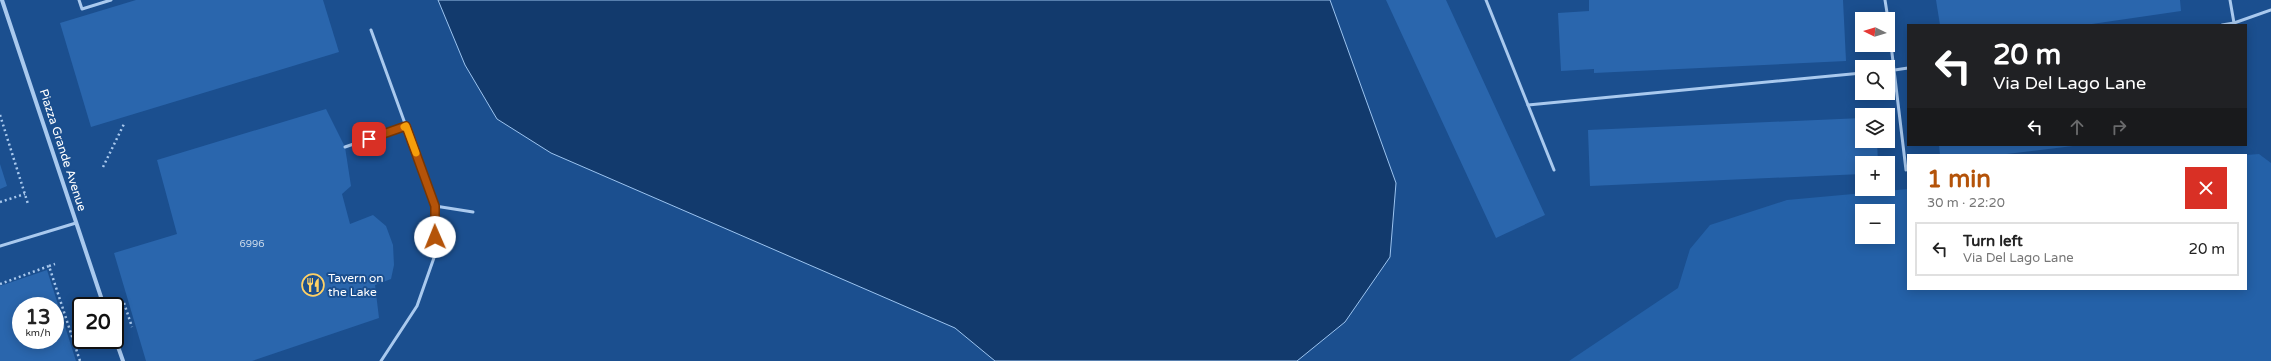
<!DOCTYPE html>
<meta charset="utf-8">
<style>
:root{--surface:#fff;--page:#f6f6f6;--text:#222;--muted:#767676;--line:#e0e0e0;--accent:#b45309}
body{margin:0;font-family:"Varela Round",sans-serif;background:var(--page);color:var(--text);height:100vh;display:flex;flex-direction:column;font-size:15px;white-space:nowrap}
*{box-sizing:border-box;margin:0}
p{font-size:13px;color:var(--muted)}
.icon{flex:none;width:22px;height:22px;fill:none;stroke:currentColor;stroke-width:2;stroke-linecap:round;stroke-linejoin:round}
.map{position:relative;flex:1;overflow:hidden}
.drawer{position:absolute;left:1907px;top:154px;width:340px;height:136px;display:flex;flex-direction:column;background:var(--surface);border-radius:0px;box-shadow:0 2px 10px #0003}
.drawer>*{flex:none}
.banner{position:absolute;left:1907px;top:24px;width:340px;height:122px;border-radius:0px;box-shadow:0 2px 10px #0003;background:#202124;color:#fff;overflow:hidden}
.needle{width:26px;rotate:275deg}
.controls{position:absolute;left:1855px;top:12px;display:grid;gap:8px}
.controls a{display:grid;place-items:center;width:40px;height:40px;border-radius:0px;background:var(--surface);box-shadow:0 2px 10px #0003;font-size:20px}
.speed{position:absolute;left:12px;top:297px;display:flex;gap:8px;font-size:20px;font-weight:700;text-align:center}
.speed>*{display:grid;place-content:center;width:52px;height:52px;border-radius:50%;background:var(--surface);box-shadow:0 2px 10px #0003;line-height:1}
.speed small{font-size:10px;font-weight:400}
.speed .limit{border:2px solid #111;border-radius:6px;background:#fff;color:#111}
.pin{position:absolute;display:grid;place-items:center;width:34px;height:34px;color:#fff;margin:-17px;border-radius:8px;box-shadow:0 2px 6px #0006}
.me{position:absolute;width:44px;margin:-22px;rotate:359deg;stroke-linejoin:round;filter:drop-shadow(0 0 3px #0008)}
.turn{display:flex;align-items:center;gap:14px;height:84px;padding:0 20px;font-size:18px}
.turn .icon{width:52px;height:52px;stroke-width:2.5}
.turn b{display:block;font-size:28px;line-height:34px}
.lanes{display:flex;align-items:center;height:38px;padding:0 20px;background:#0003;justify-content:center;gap:20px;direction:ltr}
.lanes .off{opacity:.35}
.round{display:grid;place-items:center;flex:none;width:42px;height:42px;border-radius:0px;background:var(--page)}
.summary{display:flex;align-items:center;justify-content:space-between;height:68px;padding:0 20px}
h1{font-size:24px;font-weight:800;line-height:30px;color:var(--accent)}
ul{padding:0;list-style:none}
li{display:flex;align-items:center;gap:12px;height:54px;margin:0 8px 6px;padding:0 12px;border:2px solid var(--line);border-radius:0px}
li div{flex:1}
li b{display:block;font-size:15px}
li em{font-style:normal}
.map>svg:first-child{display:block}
.green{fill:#2461a8;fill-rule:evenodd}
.water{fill:#123a6d;stroke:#9cc4f0}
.building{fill:#2a66ad;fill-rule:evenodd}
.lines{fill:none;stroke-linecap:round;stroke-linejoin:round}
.path{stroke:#a9c9ee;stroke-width:2.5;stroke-dasharray:2 3;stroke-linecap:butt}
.service{stroke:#a9c9ee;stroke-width:3}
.minor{stroke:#a9c9ee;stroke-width:4}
.route-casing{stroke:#753606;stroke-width:10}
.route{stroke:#b45309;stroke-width:7}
.slow{stroke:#f59e0b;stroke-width:7}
.labels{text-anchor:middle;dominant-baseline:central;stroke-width:4;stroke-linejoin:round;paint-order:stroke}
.number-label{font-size:10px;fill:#cad9ea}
.street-label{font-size:12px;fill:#fff;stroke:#1b4f8f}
.poi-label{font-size:12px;fill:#fff;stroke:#1b4f8f;text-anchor:start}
</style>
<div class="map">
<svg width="2271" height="361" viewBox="0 0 2271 361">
<rect width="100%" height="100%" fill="#1b4f8f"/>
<path class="green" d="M 2259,154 L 2271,163 L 2271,361 L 1569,361 L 1678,288 L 1690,249 L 1710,225 L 1787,200 L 1908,189 L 1908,289 L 2246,289 L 2246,155 ZM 1862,211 L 1888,211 L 1888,237 L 1862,237 Z"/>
<polygon class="water" points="438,0 1330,0 1396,183 1390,257 1345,322 1297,361 995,361 955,328 551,153 497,119 465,65"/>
<g class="building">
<polygon points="136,0 323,0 339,52 91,127 60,23"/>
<polygon points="1386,0 1446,0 1545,215 1496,238"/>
<polygon points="1589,0 1843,0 1846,61 1594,73 1594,69 1561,71 1558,13 1589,11"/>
<polygon points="1936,0 2180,0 2181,11 2085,25 1940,25"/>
<polygon points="326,109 345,147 351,186 342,194 350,224 373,215 386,226 393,245 394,265 391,279 375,285 379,318 252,361 146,361 114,253 177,234 157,160"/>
<polygon points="1862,118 1862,141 1877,141 1878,163 1862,163 1862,174 1590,186 1588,130"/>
<polygon points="1939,145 2073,145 2073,146 1998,155 1940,155"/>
<polygon points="0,164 7,186 0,189"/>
<path d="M 47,270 L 76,361 L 0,361 L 0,286 ZM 21,306 L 55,306 L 55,340 L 21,340 Z"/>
</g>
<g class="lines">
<g class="path">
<polyline points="0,115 28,204"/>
<polyline points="103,167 124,124"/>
<polyline points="0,202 25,194"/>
<polyline points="49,266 55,264"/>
<polyline points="0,284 49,266 80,361"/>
<polyline points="124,303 132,327"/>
</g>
<g class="service">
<polyline points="79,0 82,9 111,0"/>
<polyline points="1486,0 1554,170"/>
<polyline points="1885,0 1888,19"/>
<polyline points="2230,0 2234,23"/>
<polyline points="1888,20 1906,170"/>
<polyline points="2222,25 2234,23 2271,10"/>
<polyline points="371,30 435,206 436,252 417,306 381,361"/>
<polyline points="1888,71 1908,68"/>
<polyline points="1528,105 1862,73"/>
<polyline points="345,147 406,126"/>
<polyline points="435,206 473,212"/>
<polyline points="0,246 76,223"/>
</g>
<g class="minor">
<polyline points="2,0 104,306"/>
<polyline points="115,338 123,361"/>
</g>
</g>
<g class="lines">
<g class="route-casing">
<polyline id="route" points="369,139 406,126 435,206 435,237"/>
</g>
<use href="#route" class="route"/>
<polyline class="slow" points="404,127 406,126 416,153"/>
</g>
<defs>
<g id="restaurant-ring" transform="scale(1.15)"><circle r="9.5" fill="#1b4f8f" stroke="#ffd166" stroke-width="1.5"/><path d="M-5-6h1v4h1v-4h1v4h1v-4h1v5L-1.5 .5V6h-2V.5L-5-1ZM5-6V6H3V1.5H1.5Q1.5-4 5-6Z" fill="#ffd166"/></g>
</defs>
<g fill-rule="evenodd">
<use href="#restaurant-ring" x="313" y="285"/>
</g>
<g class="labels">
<g class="number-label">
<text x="252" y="244">6996</text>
</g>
<g class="street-label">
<text transform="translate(63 150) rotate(72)">Piazza Grande Avenue</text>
</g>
<g class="poi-label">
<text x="328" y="278">Tavern on<tspan x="328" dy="14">the Lake</tspan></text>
</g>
</g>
</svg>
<div class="controls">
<a><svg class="needle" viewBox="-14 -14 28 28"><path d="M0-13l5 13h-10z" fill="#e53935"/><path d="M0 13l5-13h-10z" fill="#767676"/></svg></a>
<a><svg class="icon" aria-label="search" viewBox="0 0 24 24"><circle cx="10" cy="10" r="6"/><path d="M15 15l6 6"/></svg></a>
<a><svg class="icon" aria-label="layers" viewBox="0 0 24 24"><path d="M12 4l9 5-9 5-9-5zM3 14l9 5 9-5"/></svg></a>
<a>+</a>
<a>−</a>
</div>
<div class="speed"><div>13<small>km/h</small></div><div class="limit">20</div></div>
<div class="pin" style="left:369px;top:139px;background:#d93025"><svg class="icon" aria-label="arrive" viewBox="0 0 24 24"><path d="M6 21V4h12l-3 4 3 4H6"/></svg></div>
<svg class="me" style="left:435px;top:237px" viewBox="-20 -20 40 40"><circle r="19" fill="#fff"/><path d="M0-13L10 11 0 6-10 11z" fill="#b45309"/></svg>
<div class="banner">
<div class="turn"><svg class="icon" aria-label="left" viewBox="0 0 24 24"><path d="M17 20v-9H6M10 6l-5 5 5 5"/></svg><div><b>20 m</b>Via Del Lago Lane</div></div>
<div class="lanes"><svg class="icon" aria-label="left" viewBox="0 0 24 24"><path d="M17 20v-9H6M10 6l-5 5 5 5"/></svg><svg class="icon off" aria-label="ahead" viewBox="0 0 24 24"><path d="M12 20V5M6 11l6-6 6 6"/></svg><svg class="icon off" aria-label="right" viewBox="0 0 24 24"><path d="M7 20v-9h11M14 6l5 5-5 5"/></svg></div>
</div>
<section class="drawer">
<div class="summary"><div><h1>1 min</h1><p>30 m · 22:20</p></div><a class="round" style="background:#d93025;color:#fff"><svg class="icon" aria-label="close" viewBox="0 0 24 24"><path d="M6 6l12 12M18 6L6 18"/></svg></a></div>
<ul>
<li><svg class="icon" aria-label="left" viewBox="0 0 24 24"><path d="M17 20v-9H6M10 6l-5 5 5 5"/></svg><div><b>Turn left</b><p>Via Del Lago Lane</p></div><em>20 m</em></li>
</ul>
</section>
</div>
